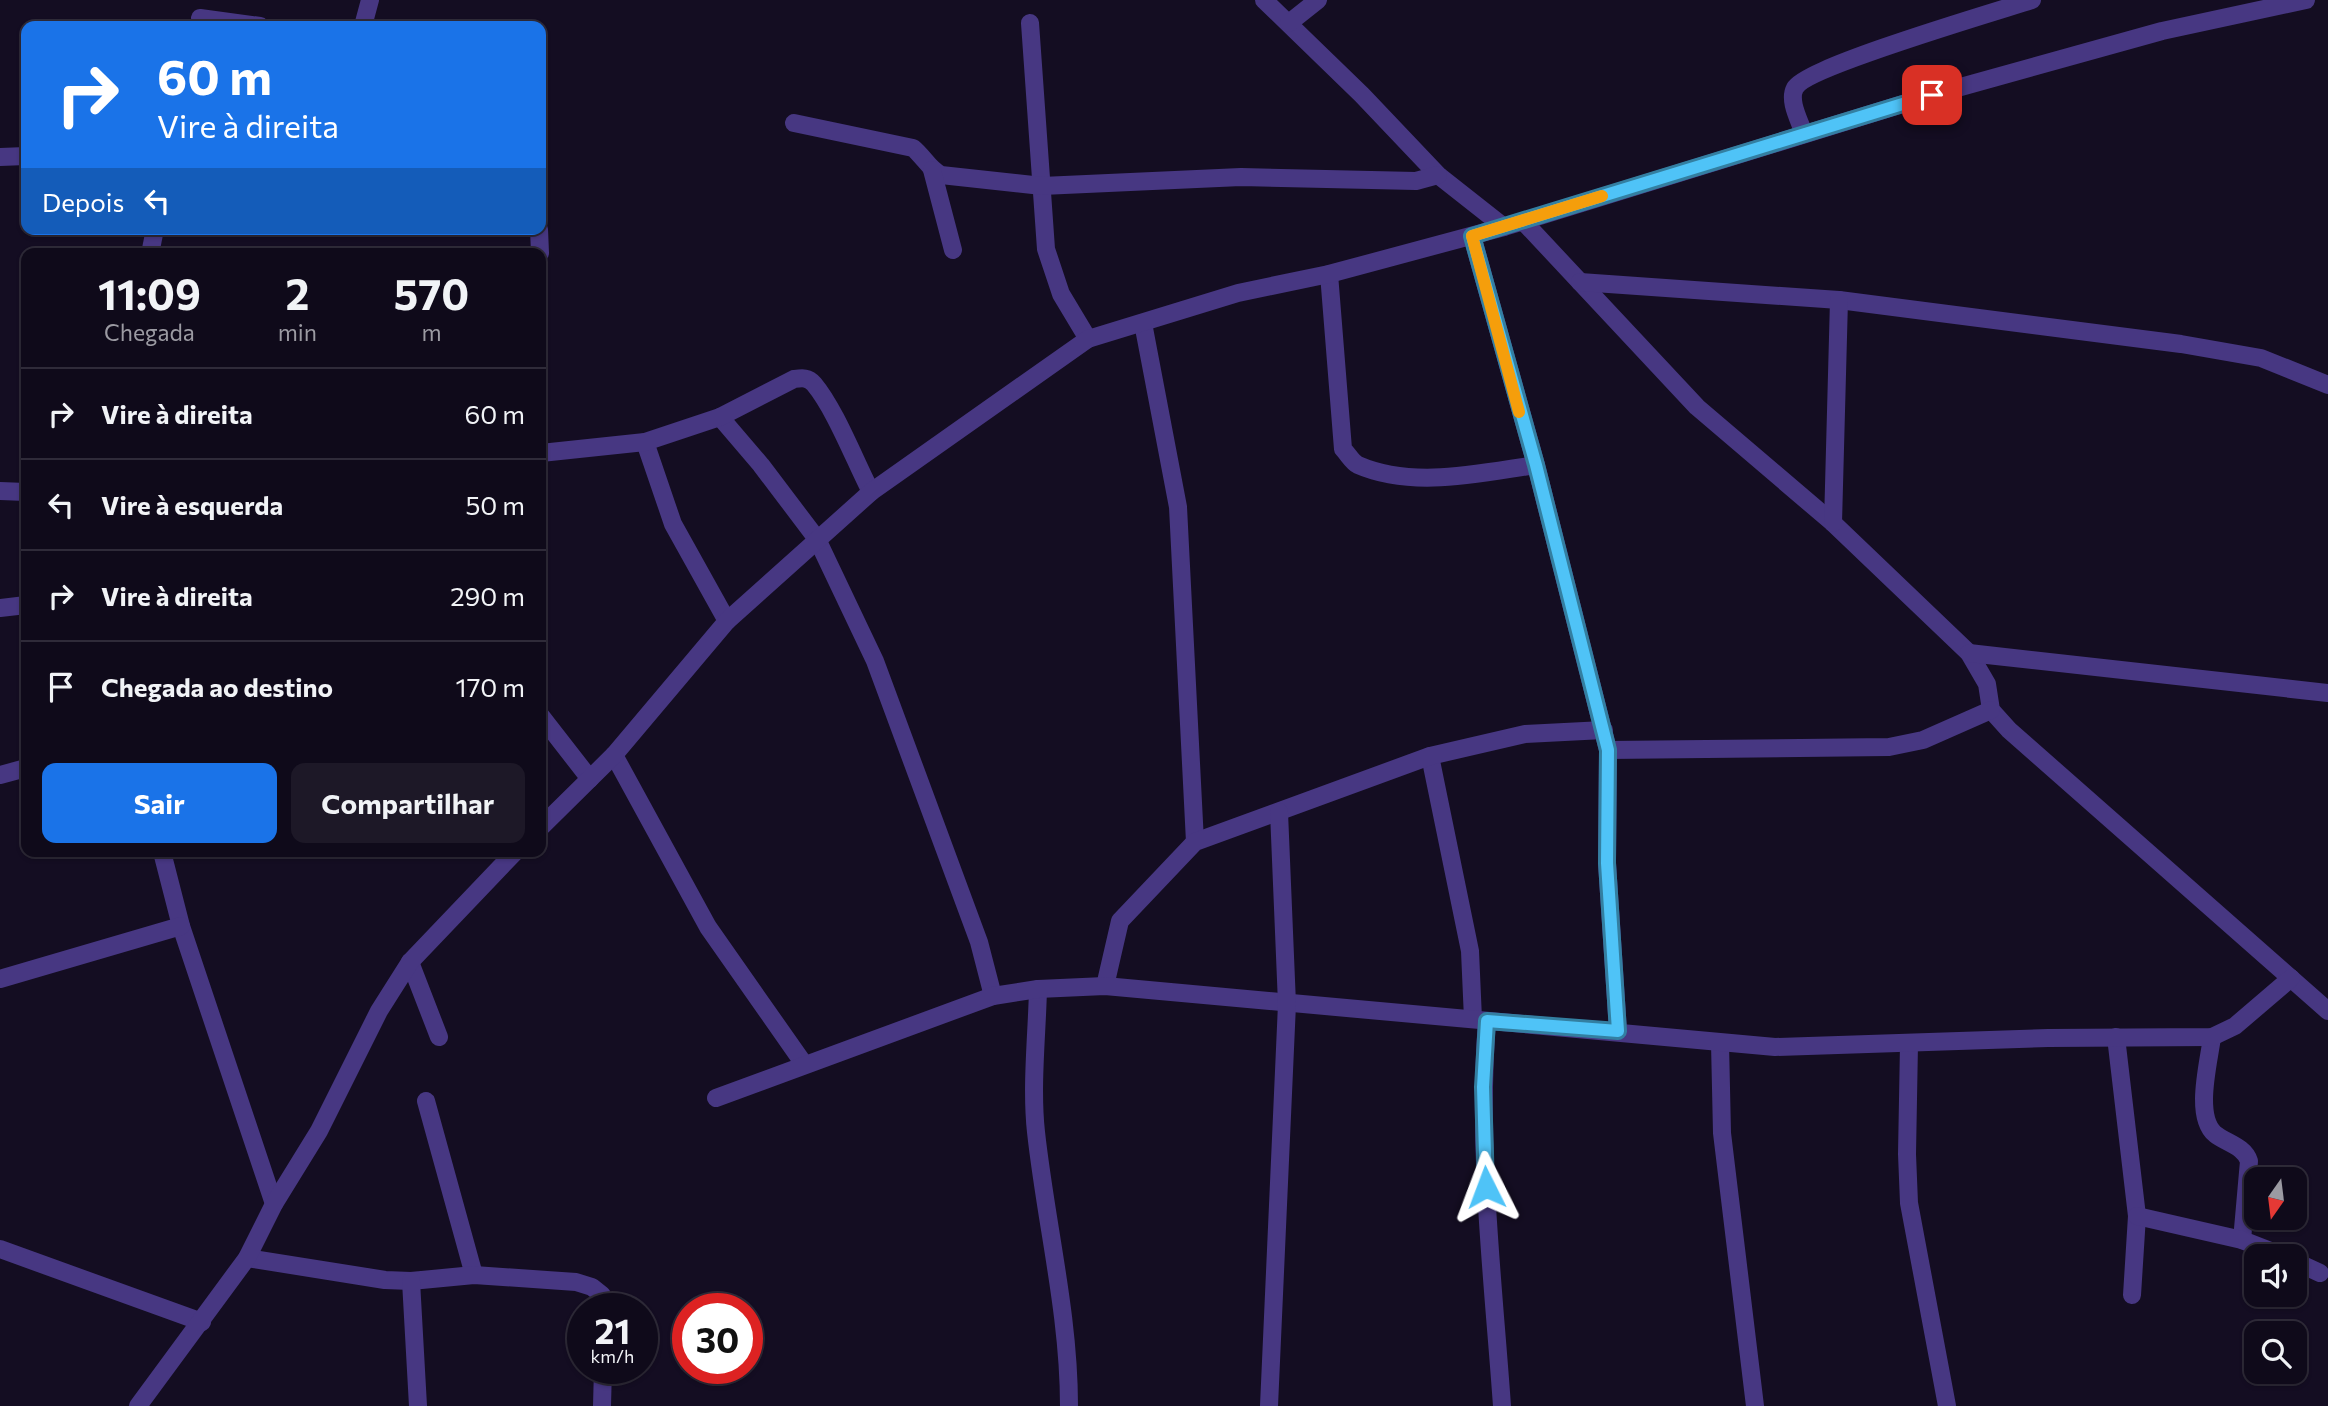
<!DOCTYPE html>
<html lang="pt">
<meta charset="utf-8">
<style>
:root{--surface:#0f0a1a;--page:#1d1827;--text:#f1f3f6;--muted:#9b9aa2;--line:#2f2b39;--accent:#1a73e8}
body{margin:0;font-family:Commissioner,sans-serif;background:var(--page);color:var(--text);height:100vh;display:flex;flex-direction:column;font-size:26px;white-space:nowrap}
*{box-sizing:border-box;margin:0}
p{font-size:23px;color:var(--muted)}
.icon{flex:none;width:38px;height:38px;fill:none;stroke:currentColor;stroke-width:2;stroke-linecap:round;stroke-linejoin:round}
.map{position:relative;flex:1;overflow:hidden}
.panel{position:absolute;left:21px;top:248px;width:525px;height:609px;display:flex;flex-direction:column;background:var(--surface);border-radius:14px;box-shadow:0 2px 5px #0004,0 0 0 2px var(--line)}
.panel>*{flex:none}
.hud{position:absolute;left:21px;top:21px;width:525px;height:214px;border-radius:14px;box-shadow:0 2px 5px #0004,0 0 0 2px var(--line);background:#1a73e8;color:#fff;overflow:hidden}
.needle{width:46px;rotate:194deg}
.controls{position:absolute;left:2244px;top:1167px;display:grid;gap:14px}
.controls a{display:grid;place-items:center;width:63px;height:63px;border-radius:14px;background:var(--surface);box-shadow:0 2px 5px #0004,0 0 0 2px var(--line);font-size:35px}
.speed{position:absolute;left:567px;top:1293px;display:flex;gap:14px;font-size:35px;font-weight:700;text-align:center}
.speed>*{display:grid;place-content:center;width:91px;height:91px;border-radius:50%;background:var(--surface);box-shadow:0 2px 5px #0004,0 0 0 2px var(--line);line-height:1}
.speed small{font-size:18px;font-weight:400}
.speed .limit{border:10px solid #d22;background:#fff;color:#111}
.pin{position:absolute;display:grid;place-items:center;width:60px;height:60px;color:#fff;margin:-30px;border-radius:14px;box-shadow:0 4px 10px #0006}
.me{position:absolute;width:77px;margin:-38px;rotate:357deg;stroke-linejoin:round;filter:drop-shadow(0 0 5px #0008)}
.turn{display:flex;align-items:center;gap:24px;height:147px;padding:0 21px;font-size:32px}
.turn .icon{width:91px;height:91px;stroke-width:2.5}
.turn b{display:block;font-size:49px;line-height:60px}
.then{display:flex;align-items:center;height:66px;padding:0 21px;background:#0003;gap:14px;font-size:26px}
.eta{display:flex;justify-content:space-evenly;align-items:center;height:119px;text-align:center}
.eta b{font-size:42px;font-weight:700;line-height:49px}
.cta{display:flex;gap:14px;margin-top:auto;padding:14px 21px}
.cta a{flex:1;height:80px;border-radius:14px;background:var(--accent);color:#fff;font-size:28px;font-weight:700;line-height:80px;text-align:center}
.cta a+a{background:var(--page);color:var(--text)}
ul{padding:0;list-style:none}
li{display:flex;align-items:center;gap:21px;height:91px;padding:0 21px;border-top:2px solid var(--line)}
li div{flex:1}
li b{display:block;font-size:26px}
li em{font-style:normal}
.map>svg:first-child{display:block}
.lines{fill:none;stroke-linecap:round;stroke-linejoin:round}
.minor{stroke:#473782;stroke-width:18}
.route-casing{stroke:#337fa1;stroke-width:18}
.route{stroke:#4fc3f7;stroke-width:12}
.slow{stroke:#f59e0b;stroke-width:12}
</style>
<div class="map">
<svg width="2328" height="1406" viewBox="0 0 2328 1406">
<rect width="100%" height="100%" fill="#140d22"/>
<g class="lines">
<g class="minor">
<polyline points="1264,0 1362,95 1438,175 1504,227"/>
<polyline points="200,18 260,26"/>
<polyline points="1030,23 1046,249 1061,294 1088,339"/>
<polyline points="1289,23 1318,0"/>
<polyline points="363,26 370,0"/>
<path d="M 794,123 L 913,148 C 924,157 929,169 941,175 L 1042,186 L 1241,177 L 1416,181 L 1438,175"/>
<path d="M 1804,134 C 1800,121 1788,101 1795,88 C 1806,67 1998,11 2032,0"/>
<polyline points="0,157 26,156"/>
<polyline points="932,170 953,250"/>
<polyline points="1523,221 1697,407 1833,523 1969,653 1987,684 1991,710 2009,730 2328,1011"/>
<polyline points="539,229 540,253"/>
<polyline points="1472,236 1536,465 1608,750 1607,863 1618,1031"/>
<polyline points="150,254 155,229"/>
<path d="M 1329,274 L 1343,449 C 1348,454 1352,462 1358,465 C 1413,489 1480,473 1536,465"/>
<polyline points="1580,282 1839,300 2181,344 2261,358 2328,385"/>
<polyline points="1143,323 1178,507 1195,842"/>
<polyline points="720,417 761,465 817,539 875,661 979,942 993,996"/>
<polyline points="645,442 673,524 727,621"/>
<path d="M 541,453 L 645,442 L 720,417 L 794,379 C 802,378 808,377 814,384 C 835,409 855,461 871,492"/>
<polyline points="0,491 26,492"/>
<polyline points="1833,523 1839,300"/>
<polyline points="0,608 26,605"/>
<polyline points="1969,653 2328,693"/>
<polyline points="541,716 590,779"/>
<polyline points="1608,750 1889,747 1923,740 1991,710"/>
<polyline points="614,755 708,927 804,1064"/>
<polyline points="1430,756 1470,951 1473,1019"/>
<polyline points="0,775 26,768"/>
<polyline points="541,827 614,755 727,621 871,492 1088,339 1238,293 1329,274 1504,227 1932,95 2162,31 2306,0"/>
<polyline points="162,852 181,926 274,1204"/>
<polyline points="410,962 439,1037"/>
<polyline points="0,979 181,926"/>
<polyline points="1105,986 1120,921 1195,842 1430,756 1525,734 1604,730"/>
<path d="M 1038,989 C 1037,1034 1031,1087 1036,1132 C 1046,1224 1069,1313 1069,1406"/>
<path d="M 1487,1021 C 1477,1149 1493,1278 1502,1406"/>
<polyline points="2116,1037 2137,1216 2132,1295"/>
<path d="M 2212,1037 C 2209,1062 2194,1116 2215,1134 C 2226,1143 2244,1146 2249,1161 L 2242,1240"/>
<polyline points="1720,1043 1722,1133 1755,1406"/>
<polyline points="1909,1044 1907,1154 1909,1203 1947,1406"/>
<polyline points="716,1098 993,996 1038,989 1105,986 1775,1047 2048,1038 2212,1037 2235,1026 2291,978"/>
<polyline points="426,1101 474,1275"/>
<polyline points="2137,1216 2242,1240 2283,1256"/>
<polyline points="0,1249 202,1322"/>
<polyline points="247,1258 385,1280 411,1281 474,1275 576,1282 592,1287 602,1295 605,1309"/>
<polyline points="2294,1261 2320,1273"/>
<polyline points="411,1281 418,1406"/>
<polyline points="138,1406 247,1258 274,1204 319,1131 379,1011 410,962 515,852"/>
<polyline points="602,1406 603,1368"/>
<polyline points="1269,1406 1287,1004 1279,812"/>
</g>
</g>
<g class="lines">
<g class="route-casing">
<polyline id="route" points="1486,1187 1483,1087 1487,1021 1618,1031 1607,863 1608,750 1536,465 1472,236 1932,95"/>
</g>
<use href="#route" class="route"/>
<polyline class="slow" points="1519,412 1472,236 1602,196"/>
</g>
</svg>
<div class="controls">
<a><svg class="needle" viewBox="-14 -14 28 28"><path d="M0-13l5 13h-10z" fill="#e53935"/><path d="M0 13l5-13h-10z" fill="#9b9aa2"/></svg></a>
<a><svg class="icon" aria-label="sound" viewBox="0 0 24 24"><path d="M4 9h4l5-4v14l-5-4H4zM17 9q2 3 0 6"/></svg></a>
<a><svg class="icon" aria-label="search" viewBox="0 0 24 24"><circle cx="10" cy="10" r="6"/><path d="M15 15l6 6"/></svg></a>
</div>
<div class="speed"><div>21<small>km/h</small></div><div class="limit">30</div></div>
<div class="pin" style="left:1932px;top:95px;background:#d93025"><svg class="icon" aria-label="arrive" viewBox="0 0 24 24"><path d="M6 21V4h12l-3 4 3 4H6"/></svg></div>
<svg class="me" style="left:1486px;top:1187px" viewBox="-20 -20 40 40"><path d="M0-17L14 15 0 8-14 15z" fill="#4fc3f7" stroke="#fff" stroke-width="4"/></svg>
<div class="hud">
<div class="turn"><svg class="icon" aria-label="right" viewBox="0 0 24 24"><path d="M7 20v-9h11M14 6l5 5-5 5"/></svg><div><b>60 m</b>Vire à direita</div></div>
<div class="then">Depois<svg class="icon" aria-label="left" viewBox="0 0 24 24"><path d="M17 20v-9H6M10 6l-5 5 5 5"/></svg></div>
</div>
<section class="panel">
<div class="eta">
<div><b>11:09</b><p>Chegada</p></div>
<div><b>2</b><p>min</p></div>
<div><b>570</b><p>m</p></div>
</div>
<ul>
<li><svg class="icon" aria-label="right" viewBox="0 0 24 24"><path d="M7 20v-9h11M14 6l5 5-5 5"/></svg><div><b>Vire à direita</b></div><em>60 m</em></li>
<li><svg class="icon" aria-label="left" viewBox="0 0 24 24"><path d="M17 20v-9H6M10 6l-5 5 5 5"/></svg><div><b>Vire à esquerda</b></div><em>50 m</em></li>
<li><svg class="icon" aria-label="right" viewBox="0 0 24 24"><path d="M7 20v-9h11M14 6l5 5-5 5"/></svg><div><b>Vire à direita</b></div><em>290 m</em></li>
<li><svg class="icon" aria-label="arrive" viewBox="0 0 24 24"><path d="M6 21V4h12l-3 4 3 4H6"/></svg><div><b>Chegada ao destino</b></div><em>170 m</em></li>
</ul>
<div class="cta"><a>Sair</a><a>Compartilhar</a></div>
</section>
</div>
